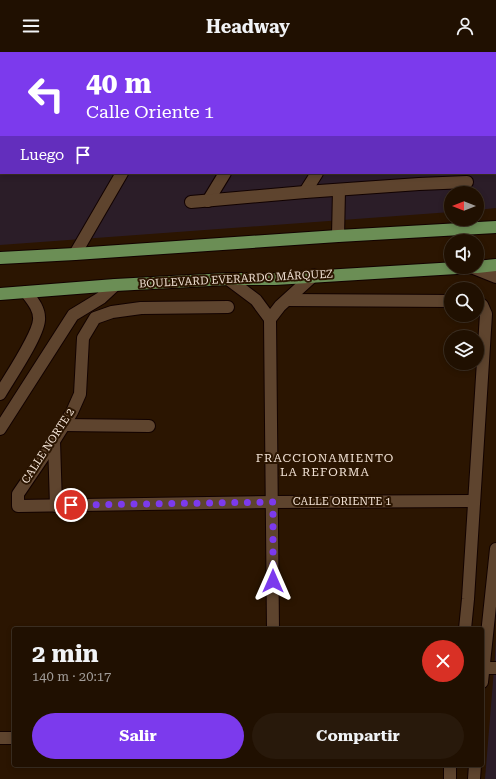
<!DOCTYPE html>
<html lang="es">
<meta charset="utf-8">
<style>
:root{--surface:#201001;--page:#28190b;--text:#f1f3f6;--muted:#a29d99;--line:#3d3023;--accent:#7c3aed}
body{margin:0;font-family:"Roboto Serif",serif;background:var(--page);color:var(--text);height:100vh;display:flex;flex-direction:column;font-size:15px;white-space:nowrap}
*{box-sizing:border-box;margin:0}
p{font-size:13px;color:var(--muted)}
.icon{flex:none;width:22px;height:22px;fill:none;stroke:currentColor;stroke-width:2;stroke-linecap:round;stroke-linejoin:round}
.map{position:relative;flex:1;overflow:hidden}
.details{position:absolute;left:12px;top:575px;width:472px;height:140px;display:flex;flex-direction:column;background:var(--surface);border-radius:4px;box-shadow:0 2px 6px #0003,0 0 0 1px var(--line)}
.details>*{flex:none}
.hud{position:absolute;left:0px;top:0px;width:496px;height:122px;box-shadow:0 2px 6px #0003,0 0 0 1px var(--line);background:#7c3aed;color:#fff;overflow:hidden}
.needle{width:26px;rotate:270deg}
.buttons{position:absolute;left:444px;top:134px;display:grid;gap:8px}
.buttons a{display:grid;place-items:center;width:40px;height:40px;border-radius:50%;background:var(--surface);box-shadow:0 2px 6px #0003,0 0 0 1px var(--line);font-size:20px}
.pin{position:absolute;display:grid;place-items:center;width:34px;height:34px;color:#fff;margin:-17px;border:2px solid #fff;border-radius:50%;box-shadow:0 1px 4px #0007}
.me{position:absolute;width:44px;margin:-22px;rotate:0deg;stroke-linejoin:round;filter:drop-shadow(0 0 3px #0008)}
.turn{display:flex;align-items:center;gap:14px;height:84px;padding:0 20px;font-size:18px}
.turn .icon{width:52px;height:52px;stroke-width:2.5}
.turn b{display:block;font-size:28px;line-height:34px}
.then{display:flex;align-items:center;height:38px;padding:0 20px;background:#0003;gap:8px;font-size:15px}
.round{display:grid;place-items:center;flex:none;width:42px;height:42px;border-radius:21px;background:var(--page)}
.overview{display:flex;align-items:center;justify-content:space-between;height:68px;padding:0 20px}
h1{font-size:24px;font-weight:700;line-height:30px}
.primary-button{display:flex;gap:8px;margin-top:auto;padding:8px 20px}
.primary-button a{flex:1;height:46px;border-radius:24px;background:var(--accent);color:#fff;font-size:16px;font-weight:700;line-height:46px;text-align:center}
.primary-button a+a{background:var(--page);color:var(--text)}
header{display:flex;justify-content:space-between;align-items:center;height:52px;padding:0 20px;background:var(--surface);font-size:18px;font-weight:700}
.map>svg:first-child{display:block}
.industrial{fill:#2b1d28;fill-rule:evenodd}
.lines{fill:none;stroke-linecap:round;stroke-linejoin:round}
.minor-casing{stroke:#120200;stroke-width:14}
.major-casing{stroke:#120200;stroke-width:14}
.minor{stroke:#5e442e;stroke-width:12}
.major{stroke:#6b8e55;stroke-width:12}
.route{stroke:#7c3aed;stroke-width:7;stroke-dasharray:0 12.6}
.labels{text-anchor:middle;dominant-baseline:central;stroke-width:4;stroke-linejoin:round;paint-order:stroke}
.street-label{font-size:11px;fill:#f1e1d4;stroke:#2b1501}
.neighbourhood-label{font-size:12px;letter-spacing:1px;fill:#f1e1d4;stroke:#2b1501}
</style>
<header><svg class="icon" aria-label="menu" viewBox="0 0 24 24"><path d="M4 6h16M4 12h16M4 18h16"/></svg>Headway<svg class="icon" aria-label="person" viewBox="0 0 24 24"><circle cx="12" cy="8" r="4"/><path d="M4 21q1-7 8-7t8 7"/></svg></header>
<div class="map">
<svg width="496" height="727" viewBox="0 0 496 727">
<rect width="100%" height="100%" fill="#2b1501"/>
<g class="industrial">
<path d="M 0,0 L 496,0 L 496,156 L 477,158 L 477,141 L 451,141 L 451,160 L 0,193 ZM 1,1 L 495,1 L 495,121 L 1,121 Z"/>
<polygon points="496,585 496,727 485,727 495,605"/>
</g>
<g class="lines">
<g class="minor-casing">
<g id="minor">
<polyline points="192,1 192,0"/>
<polyline points="301,1 301,0"/>
<polyline points="396,1 397,0"/>
<polyline points="495,6 496,5"/>
<polyline points="305,140 317,121"/>
<polyline points="208,149 225,121"/>
<polyline points="191,150 305,140 419,132 467,130"/>
<polyline points="338,184 339,138"/>
<polyline points="75,202 122,121"/>
<polyline points="471,215 496,225"/>
<polyline points="228,227 256,248 270,267"/>
<polyline points="287,248 451,249"/>
<polyline points="228,255 141,256 112,260 95,266 83,286 80,342 72,360 54,389 18,442 18,454 273,450 474,449"/>
<path d="M 0,342 C 10,325 38,284 39,268 C 40,257 32,248 26,240"/>
<polyline points="64,373 149,374"/>
<polyline points="0,377 73,263 101,246 115,233"/>
<polyline points="54,389 56,454"/>
<polyline points="273,577 270,267 280,254 314,223"/>
<polyline points="465,577 468,547 486,262 482,253 477,251"/>
<polyline points="483,616 496,616"/>
<polyline points="482,630 496,497"/>
<polyline points="0,686 14,686"/>
<polyline points="450,727 450,713"/>
<polyline points="474,727 475,713"/>
</g>
</g>
<g class="major-casing">
<g id="major">
<polyline points="0,206 75,202 338,184 496,175"/>
<polyline points="477,215 496,213"/>
<polyline points="0,242 115,233 228,227 275,227 473,215"/>
</g>
</g>
<use href="#minor" class="minor"/>
<use href="#major" class="major"/>
</g>
<g class="lines">
<polyline class="route" points="71,453 273,450 273,529"/>
</g>
<g class="labels">
<g class="street-label">
<text transform="translate(236 227) rotate(-3)">BOULEVARD EVERARDO MÁRQUEZ</text>
<text transform="translate(48 394) rotate(-57)">CALLE NORTE 2</text>
<text x="342" y="449">CALLE ORIENTE 1</text>
</g>
<g class="neighbourhood-label">
<text x="325" y="406">FRACCIONAMIENTO<tspan x="325" dy="14">LA REFORMA</tspan></text>
</g>
</g>
</svg>
<div class="buttons">
<a><svg class="needle" viewBox="-14 -14 28 28"><path d="M0-13l5 13h-10z" fill="#e53935"/><path d="M0 13l5-13h-10z" fill="#a29d99"/></svg></a>
<a><svg class="icon" aria-label="sound" viewBox="0 0 24 24"><path d="M4 9h4l5-4v14l-5-4H4zM17 9q2 3 0 6"/></svg></a>
<a><svg class="icon" aria-label="search" viewBox="0 0 24 24"><circle cx="10" cy="10" r="6"/><path d="M15 15l6 6"/></svg></a>
<a><svg class="icon" aria-label="layers" viewBox="0 0 24 24"><path d="M12 4l9 5-9 5-9-5zM3 14l9 5 9-5"/></svg></a>
</div>
<div class="pin" style="left:71px;top:453px;background:#d93025"><svg class="icon" aria-label="arrive" viewBox="0 0 24 24"><path d="M6 21V4h12l-3 4 3 4H6"/></svg></div>
<svg class="me" style="left:273px;top:529px" viewBox="-20 -20 40 40"><path d="M0-17L14 15 0 8-14 15z" fill="#7c3aed" stroke="#fff" stroke-width="4"/></svg>
<div class="hud">
<div class="turn"><svg class="icon" aria-label="left" viewBox="0 0 24 24"><path d="M17 20v-9H6M10 6l-5 5 5 5"/></svg><div><b>40 m</b>Calle Oriente 1</div></div>
<div class="then">Luego<svg class="icon" aria-label="arrive" viewBox="0 0 24 24"><path d="M6 21V4h12l-3 4 3 4H6"/></svg></div>
</div>
<section class="details">
<div class="overview"><div><h1>2 min</h1><p>140 m · 20:17</p></div><a class="round" style="background:#d93025;color:#fff"><svg class="icon" aria-label="close" viewBox="0 0 24 24"><path d="M6 6l12 12M18 6L6 18"/></svg></a></div>
<div class="primary-button"><a>Salir</a><a>Compartir</a></div>
</section>
</div>
